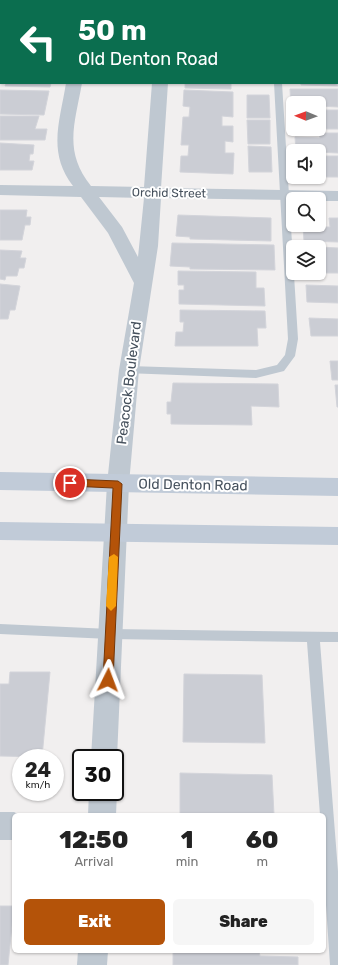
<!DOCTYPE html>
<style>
:root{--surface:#fff;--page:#f6f6f6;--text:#222;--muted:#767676;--accent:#b45309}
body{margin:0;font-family:Rubik,sans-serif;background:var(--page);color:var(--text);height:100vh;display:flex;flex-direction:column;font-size:15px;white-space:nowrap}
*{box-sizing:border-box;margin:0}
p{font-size:13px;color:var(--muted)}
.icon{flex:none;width:22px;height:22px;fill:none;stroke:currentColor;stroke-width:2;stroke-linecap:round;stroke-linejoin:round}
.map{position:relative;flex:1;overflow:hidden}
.sheet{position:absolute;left:12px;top:813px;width:314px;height:140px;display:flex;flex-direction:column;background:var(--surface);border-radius:6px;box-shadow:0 1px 3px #0004}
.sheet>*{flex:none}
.top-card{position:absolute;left:0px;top:0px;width:338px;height:84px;box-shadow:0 1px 3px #0004;background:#0b6e4f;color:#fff;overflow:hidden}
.needle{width:26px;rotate:271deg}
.fabs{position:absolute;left:286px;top:96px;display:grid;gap:8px}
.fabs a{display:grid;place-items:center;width:40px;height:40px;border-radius:6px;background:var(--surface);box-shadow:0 1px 3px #0004;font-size:20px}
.speed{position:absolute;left:12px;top:749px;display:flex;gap:8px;font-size:20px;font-weight:700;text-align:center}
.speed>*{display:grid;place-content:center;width:52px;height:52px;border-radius:50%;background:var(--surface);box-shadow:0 1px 3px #0004;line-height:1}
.speed small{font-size:10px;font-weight:400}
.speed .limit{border:2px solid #111;border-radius:6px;background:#fff;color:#111}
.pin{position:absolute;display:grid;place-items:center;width:34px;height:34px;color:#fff;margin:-17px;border:2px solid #fff;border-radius:50%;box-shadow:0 1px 4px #0007}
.me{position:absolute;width:44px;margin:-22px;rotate:3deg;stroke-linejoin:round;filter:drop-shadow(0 0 3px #0008)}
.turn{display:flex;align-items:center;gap:14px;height:84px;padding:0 12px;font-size:18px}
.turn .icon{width:52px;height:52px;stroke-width:2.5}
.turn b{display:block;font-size:28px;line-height:34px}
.eta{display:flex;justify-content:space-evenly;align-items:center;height:68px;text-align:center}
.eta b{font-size:24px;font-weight:800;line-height:28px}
.cta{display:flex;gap:8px;margin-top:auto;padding:8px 12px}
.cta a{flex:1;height:46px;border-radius:6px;background:var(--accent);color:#fff;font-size:16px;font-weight:800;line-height:46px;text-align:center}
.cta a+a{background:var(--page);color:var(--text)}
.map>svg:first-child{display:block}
.building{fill:#cbcdd4;stroke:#d3d4da}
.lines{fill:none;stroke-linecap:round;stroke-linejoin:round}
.lane{fill:#bfc8d1;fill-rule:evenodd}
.street{fill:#bfc8d1;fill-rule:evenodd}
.secondary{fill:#c1cbd8;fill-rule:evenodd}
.route{fill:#b45309;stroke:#753606}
.slow{fill:#f59e0b}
.labels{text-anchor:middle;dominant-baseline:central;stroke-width:4;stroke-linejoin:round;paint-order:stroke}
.far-street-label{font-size:12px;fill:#46515d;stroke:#fff}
.street-label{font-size:14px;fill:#46515d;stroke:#fff}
</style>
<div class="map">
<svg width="338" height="965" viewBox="0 0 338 965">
<rect width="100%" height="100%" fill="#f1efef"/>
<g class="building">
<polygon points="13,0 65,0 13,1"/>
<polygon points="337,69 338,86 301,85 301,83 337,83"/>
<polygon points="6,83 51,83 50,87 5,86"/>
<polygon points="185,83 231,83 231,89 185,88"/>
<polygon points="290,89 338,89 338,107 319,106 319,103 293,103 291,106"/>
<polygon points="0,90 49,91 44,115 0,114"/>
<polygon points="184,90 233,92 233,117 222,116 222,126 233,126 233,142 225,141 225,153 234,153 233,174 180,172 181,156 188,156 189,145 181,145 183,117 189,117 190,107 183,106"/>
<polygon points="247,95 269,95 270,118 247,118"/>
<polygon points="319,110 338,110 338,129 317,129 319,129"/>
<polygon points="0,116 39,116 35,129 47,129 45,140 0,140"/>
<polygon points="247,120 270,120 270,144 248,144"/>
<polygon points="319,133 338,133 338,153 296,151 295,137 320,138"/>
<polygon points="0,143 34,145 33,154 30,154 29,161 34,161 32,170 0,170"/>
<polygon points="248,146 271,147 272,172 249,172"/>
<polygon points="319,156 338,156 338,177 324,177 323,173 319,173"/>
<polygon points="0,210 27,210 26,217 31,217 30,225 25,225 22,240 0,240"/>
<polygon points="178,215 271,218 271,241 190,239 190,237 176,236"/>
<polygon points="329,218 338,218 338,242 304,241 303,227 330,227"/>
<polygon points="172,243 274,245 275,270 190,269 190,267 170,266"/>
<polygon points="319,247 338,248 338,273 319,273"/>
<polygon points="0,250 22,251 20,258 26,258 24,268 19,268 17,276 6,276 5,280 0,279"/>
<polygon points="178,271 256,272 256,288 264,288 265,306 179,304 179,290 184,290 184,285 178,285"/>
<polygon points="0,284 20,286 15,310 10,310 8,319 0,319"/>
<polygon points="306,285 338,286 338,303 307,302"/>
<polygon points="180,310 265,311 266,328 257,328 258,346 175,346 176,332 183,332 184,322 180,322"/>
<polygon points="309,318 338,319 338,336 311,336"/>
<polygon points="330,361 338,361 338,380 332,380"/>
<polygon points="173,383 278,384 279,407 251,406 252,425 171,424 171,414 167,414 167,402 171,402"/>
<polygon points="335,385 338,385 338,407 337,407"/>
<polygon points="10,672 50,672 42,757 0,756 0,684 9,684"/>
<polygon points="184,674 262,675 265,743 183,742"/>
<polygon points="180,773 272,775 274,815 180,815"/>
<polygon points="0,906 14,906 8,965 0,965"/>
<polygon points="173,951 259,951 260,956 298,957 298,965 173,965"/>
</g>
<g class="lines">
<g class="lane">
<polygon points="308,0 331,0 308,1"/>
<polygon points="274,83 282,83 298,339 295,356 284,371 256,378 125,373 124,370 129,366 256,370 277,365 285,355 288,339"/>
<polygon points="0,624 110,629 338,632 338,642 320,642 338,871 338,965 330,965 324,875 324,815 320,815 307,642 110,639 0,634"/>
</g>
<g class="street">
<rect x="81" y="0" width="14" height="1"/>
<rect x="159" y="0" width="14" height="1"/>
<path d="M 66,83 L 82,83 C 75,123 63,151 91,186 L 144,187 L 152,83 L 168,83 L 161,188 L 338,191 L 338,201 L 319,201 L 319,199 L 293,199 L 293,200 L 161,198 L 158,246 L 139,370 L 129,484 L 117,758 L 115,763 L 115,758 L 91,758 L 107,484 L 119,370 L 134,283 L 108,233 L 81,197 L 0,195 L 0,185 L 73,186 C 47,152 60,121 66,83 ZM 99,197 L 144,198 L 138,257 L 122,227 Z"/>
<polygon points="115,788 117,792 116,815 88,815 89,792 115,792"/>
<polygon points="0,812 14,812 20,815 14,815 14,840 0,840"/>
<polygon points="78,951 108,951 107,965 77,965"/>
</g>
<g class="secondary">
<polygon points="0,472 338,478 338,496 0,490"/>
<polygon points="0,522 338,527 338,545 0,540"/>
</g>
</g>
<polygon class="route" points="70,479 118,481 122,484 113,680 112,684 108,685 104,684 103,680 113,488 70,486 65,483"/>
<polygon class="slow" points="114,554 118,557 116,606 111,611 106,606 109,557"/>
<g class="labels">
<g class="far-street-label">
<text transform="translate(169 193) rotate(1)">Orchid Street</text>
</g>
<g class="street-label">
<text transform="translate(129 383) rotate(-83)">Peacock Boulevard</text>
<text transform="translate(193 485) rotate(1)">Old Denton Road</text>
</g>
</g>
</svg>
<div class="fabs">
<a><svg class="needle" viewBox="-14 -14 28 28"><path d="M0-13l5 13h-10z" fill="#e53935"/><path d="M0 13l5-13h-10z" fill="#767676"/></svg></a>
<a><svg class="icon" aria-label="sound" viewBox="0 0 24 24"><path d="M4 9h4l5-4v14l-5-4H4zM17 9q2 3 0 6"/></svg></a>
<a><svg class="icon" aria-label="search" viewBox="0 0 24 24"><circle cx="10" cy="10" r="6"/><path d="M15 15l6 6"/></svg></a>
<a><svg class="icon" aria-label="layers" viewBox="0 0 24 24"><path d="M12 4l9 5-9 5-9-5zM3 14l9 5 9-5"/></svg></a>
</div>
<div class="speed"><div>24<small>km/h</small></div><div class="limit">30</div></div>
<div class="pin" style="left:70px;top:483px;background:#d93025"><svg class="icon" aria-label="arrive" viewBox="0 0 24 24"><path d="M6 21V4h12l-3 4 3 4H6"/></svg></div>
<svg class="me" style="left:108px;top:680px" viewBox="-20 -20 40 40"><path d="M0-17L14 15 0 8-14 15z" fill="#b45309" stroke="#fff" stroke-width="4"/></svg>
<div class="top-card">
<div class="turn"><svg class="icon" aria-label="left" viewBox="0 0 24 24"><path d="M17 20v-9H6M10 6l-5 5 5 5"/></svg><div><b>50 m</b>Old Denton Road</div></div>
</div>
<section class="sheet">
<div class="eta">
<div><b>12:50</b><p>Arrival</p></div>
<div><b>1</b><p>min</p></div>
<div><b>60</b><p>m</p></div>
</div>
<div class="cta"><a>Exit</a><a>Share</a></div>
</section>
</div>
